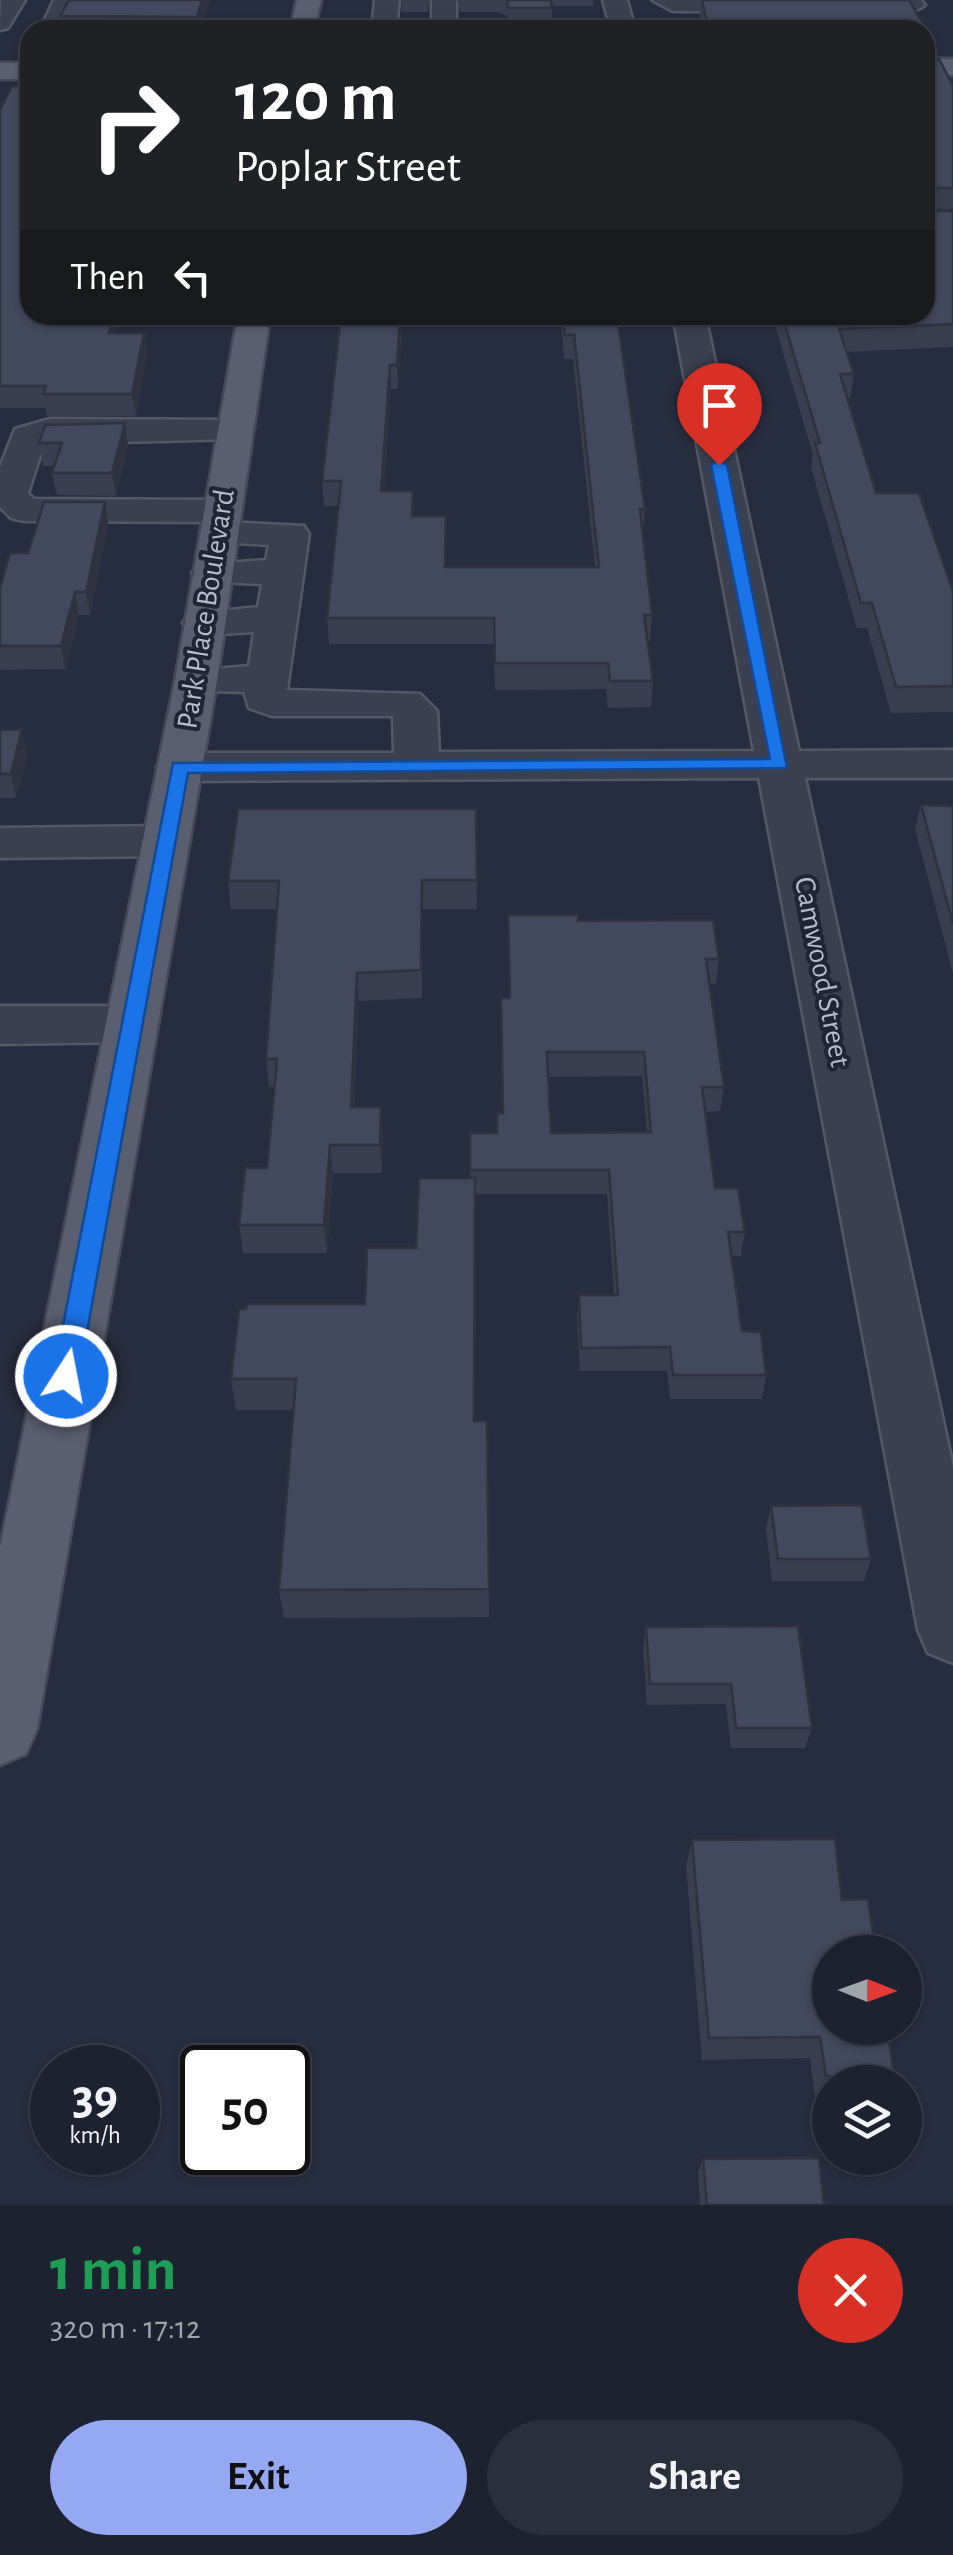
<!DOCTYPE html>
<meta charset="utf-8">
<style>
:root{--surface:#1d2230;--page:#2a2f3c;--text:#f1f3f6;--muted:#a0a4ab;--line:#3b3f4c;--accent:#94a8f3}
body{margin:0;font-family:"Alegreya Sans",sans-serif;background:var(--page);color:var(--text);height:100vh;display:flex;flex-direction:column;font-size:38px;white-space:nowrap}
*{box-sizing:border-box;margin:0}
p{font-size:32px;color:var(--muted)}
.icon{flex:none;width:55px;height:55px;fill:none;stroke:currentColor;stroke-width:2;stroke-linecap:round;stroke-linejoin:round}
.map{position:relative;height:2205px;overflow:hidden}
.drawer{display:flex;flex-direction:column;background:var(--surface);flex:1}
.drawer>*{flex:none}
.banner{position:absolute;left:20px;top:20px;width:915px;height:305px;border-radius:30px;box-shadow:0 2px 8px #0004,0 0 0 2px var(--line);background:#202124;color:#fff;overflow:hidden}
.needle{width:65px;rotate:91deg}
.fabs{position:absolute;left:812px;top:1935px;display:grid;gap:20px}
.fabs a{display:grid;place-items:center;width:110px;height:110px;border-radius:50%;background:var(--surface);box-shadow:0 2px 8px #0004,0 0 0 2px var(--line);font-size:50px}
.speed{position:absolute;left:30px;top:2045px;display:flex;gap:20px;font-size:50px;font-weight:700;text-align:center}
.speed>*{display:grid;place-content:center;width:130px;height:130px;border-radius:50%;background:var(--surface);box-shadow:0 2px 8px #0004,0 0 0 2px var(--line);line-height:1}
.speed small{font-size:25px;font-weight:400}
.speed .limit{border:5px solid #111;border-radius:15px;background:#fff;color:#111}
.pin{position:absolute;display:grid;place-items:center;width:85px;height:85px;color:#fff;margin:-102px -42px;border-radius:50% 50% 50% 0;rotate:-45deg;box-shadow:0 0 10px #0007}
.pin .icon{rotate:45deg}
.me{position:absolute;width:110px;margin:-55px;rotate:11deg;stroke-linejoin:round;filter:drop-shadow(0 0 8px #0008)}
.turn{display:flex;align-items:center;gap:35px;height:210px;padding:0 50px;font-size:45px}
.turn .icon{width:130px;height:130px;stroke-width:2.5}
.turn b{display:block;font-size:70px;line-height:85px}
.then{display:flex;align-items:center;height:95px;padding:0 50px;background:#0003;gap:20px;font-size:38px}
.round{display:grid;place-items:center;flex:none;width:105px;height:105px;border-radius:52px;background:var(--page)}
.headline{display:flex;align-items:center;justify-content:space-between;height:170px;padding:0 50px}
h1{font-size:60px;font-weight:600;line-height:75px;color:#1e9e55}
.button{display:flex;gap:20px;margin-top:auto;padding:20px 50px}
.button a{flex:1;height:115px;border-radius:60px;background:var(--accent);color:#111;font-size:40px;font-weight:600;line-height:115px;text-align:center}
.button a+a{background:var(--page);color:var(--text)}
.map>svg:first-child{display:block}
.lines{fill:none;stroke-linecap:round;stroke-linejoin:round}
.minor-casing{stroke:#535867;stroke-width:5}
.major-casing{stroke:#454959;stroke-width:5}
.minor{fill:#3b4050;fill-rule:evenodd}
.major{fill:#595f70;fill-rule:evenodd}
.wall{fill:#393e50;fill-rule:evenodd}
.shaded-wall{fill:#2e3241}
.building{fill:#42485d;stroke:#2e3241;stroke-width:2.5;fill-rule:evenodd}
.route{fill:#1a73e8;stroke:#114b97;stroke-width:2.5}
.labels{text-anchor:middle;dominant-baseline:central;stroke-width:8;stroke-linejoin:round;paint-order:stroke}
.street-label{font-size:30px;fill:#b8bcca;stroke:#202535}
</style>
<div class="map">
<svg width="953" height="2205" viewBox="0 0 953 2205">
<rect width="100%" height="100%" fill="#272d40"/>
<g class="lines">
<g class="minor-casing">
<g id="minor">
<polygon points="1,0 25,0 8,28 0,30"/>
<polygon points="54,0 78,0 64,30 40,30"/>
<polygon points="375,0 399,0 396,30 372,30"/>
<rect x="432" y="0" width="24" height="30"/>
<polygon points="603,0 627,0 635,30 611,30"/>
<polygon points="652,0 921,0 925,5 913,12 673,11"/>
<polygon points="673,315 705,315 799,751 953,750 953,778 805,778 953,1467 953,1663 928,1653 918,1630 759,778 180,781 164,777 157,767 164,757 180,753 394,753 393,716 272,716 249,708 244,692 181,690 175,681 181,672 249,666 254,632 204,635 189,632 183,623 189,614 258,607 262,584 198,581 192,573 198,565 266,560 269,545 205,541 200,533 205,525 215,522 24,521 11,518 0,507 0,467 15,429 50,419 249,420 254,428 249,436 236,439 44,444 28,493 34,499 222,500 235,503 241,511 235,519 225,522 304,526 309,534 287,690 420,694 437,711 439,752 754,751"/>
<polygon points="166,826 183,830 190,841 183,852 166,856 0,858 0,828"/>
<polygon points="0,1006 132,1006 151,1011 158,1024 151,1037 132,1042 0,1044"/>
</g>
</g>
<g class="major-casing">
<g id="major">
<polygon points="297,0 321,0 314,30 290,30"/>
<rect x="925" y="59" width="28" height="16"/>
<rect x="0" y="63" width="30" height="16"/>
<polygon points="238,315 270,315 217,681 37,1729 26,1754 0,1765 0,1548 175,681"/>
</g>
</g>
<use href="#minor" class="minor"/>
<use href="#major" class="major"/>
</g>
<g class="wall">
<polygon points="210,0 200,30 62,30 60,16"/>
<polygon points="401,0 429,0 428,12 402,12"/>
<polygon points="457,0 593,0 593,6 552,6 552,24 507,24 507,16 497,12 460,12"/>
<polygon points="701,0 909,0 924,25 923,30 703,30 700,15"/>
<polygon points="926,58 953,86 953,209 926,209 926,211 953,211 953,347 846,352 854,374 850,398 847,398 876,493 953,591 953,712 891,713 867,628 857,628 811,467 813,455 772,315 925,315"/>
<polygon points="0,110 118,333 144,333 147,354 136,416 47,416 46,408 0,408"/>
<polygon points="341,315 470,315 403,315 398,389 391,389 384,491 413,491 414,516 446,567 595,567 573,359 564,359 560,315 617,315 645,509 643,534 652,615 650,641 648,641 653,681 651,707 608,708 606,689 495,690 494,644 329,644 327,618 339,506 324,506 322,481"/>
<polygon points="45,425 128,446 116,496 57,495 52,473 55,466 43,466 39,443"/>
<polygon points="105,502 108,525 90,615 79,615 65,669 0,670 0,588 28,553"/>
<polygon points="0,730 28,754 16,798 0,798"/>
<polygon points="921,805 953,806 953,973 915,829"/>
<polygon points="476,809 477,909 422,909 422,998 359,1001 354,1107 383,1135 382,1173 333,1173 327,1253 243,1253 239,1225 267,1168 275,1087 269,1087 266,1059 277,909 231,909 228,881"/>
<path d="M 508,915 L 578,921 L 719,959 L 716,984 L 709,984 L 724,1087 L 720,1111 L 705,1112 L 715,1188 L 745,1232 L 741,1256 L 731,1256 L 742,1331 L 766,1375 L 762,1399 L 670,1399 L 667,1371 L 580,1371 L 577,1319 L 579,1295 L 614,1295 L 607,1194 L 475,1194 L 474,1421 L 487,1421 L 489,1617 L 284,1618 L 279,1590 L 293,1410 L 236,1410 L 231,1379 L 365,1304 L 416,1248 L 470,1178 L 470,1133 L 497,1133 L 502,1113 L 501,998 L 509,998 ZM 642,1076 L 647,1132 L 551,1133 L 548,1077 Z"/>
<polygon points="771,1506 871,1559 864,1581 772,1581 766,1528"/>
<polygon points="646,1627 812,1728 805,1748 731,1748 726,1704 647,1705 643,1648"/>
<polygon points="692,1840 842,1900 894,2075 890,2082 830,2082 830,2097 815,2097 810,2058 702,2060 686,1866"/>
<polygon points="703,2159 824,2205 700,2205 698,2172"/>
</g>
<g class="shaded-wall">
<polygon points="202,0 210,0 200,30 198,30 197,17"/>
<polygon points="114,315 123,315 112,354 109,333"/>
<polygon points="400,315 403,315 398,389 397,365"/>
<polygon points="144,333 147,354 136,416 132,394"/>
<polygon points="390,365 391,389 382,516 381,491"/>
<polygon points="125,423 128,446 116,496 112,473"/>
<polygon points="105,502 108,525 90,615 86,592"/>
<polygon points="75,592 79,615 65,669 61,646"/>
<polygon points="22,729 28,754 16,798 11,774"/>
<polygon points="357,973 359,1001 353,1135 351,1107"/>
<polygon points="381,1107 383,1135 382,1173 380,1145"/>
<polygon points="330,1145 333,1173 327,1253 324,1225"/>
</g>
<g class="building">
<polygon points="69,0 202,0 197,17 60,16"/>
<polygon points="507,0 551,0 552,8 508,8"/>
<polygon points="702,0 909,0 924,25 920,25 923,30 804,30 803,27 708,27"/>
<polygon points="925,34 927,37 926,58 939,59 953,86 953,188 926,188 926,211 953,211 953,324 839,329 854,374 840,374 876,493 919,493 953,591 953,686 896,687 872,603 861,603 815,443 820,443 782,315 925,315"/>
<polygon points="12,86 30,86 30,315 114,315 109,333 144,333 132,394 43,394 46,386 0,386 0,110"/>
<polygon points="341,315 400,315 397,365 390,365 381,491 413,491 412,516 446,516 445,567 599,567 574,335 565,335 563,315 617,315 645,509 640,509 652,615 644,615 653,681 610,681 608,663 495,663 494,618 327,618 341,481 322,481"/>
<polygon points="125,423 112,473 52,473 62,443 39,443 45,425"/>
<polygon points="44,502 105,502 86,592 75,592 61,646 0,646 0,588 10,553 28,553"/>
<polygon points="22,729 11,774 0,774 0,730"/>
<polygon points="921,805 953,806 953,924"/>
<polygon points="238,809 476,809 477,880 422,880 421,970 357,973 351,1107 381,1107 380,1145 330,1145 324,1225 239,1225 245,1168 267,1168 277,1059 266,1059 279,881 228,881"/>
<path d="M 508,915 L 578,915 L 578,921 L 713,920 L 719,959 L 706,959 L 724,1087 L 702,1087 L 715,1188 L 738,1188 L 745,1232 L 728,1232 L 742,1331 L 761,1332 L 766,1375 L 673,1375 L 670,1347 L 581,1348 L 579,1295 L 618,1295 L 609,1170 L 470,1170 L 470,1133 L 497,1133 L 497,1113 L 503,1113 L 501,998 L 510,998 ZM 547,1052 L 644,1052 L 651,1132 L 551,1133 Z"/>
<polygon points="419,1178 475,1178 474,1421 487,1421 489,1589 279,1590 296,1379 231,1379 239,1309 246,1309 247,1304 365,1304 367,1248 416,1248"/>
<polygon points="862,1505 871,1559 778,1559 771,1506"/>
<polygon points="798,1626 812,1728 736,1728 731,1684 650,1684 646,1627"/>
<polygon points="835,1839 842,1900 868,1899 876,1952 830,1952 830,2028 887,2028 894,2075 826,2076 820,2037 709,2038 692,1840"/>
<polygon points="819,2158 824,2205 707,2205 703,2159"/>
</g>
<polygon class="route" points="719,460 727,465 787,768 188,773 79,1376 66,1387 57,1384 53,1376 173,763 770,759 711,465"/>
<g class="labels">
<g class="street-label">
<text transform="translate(206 609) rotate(-81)">Park Place Boulevard</text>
<text transform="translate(822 972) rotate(79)">Camwood Street</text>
</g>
</g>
</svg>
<div class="fabs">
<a><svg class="needle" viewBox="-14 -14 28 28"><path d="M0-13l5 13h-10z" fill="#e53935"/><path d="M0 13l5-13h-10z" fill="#a0a4ab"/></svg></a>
<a><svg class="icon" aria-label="layers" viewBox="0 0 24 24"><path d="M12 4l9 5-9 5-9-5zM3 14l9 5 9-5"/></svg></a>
</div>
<div class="speed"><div>39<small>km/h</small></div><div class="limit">50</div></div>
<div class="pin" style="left:719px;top:465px;background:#d93025"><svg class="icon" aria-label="arrive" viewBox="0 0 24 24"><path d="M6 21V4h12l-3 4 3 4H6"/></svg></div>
<svg class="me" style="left:66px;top:1376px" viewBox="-20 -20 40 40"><circle r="17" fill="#1a73e8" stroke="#fff" stroke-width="3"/><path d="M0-11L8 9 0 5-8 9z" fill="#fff"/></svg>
<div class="banner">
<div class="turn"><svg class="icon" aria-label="right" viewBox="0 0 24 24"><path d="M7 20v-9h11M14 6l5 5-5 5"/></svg><div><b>120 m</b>Poplar Street</div></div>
<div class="then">Then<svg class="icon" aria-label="left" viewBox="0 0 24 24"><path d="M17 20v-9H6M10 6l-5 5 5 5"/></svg></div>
</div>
</div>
<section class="drawer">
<div class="headline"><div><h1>1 min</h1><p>320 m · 17:12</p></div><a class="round" style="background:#d93025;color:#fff"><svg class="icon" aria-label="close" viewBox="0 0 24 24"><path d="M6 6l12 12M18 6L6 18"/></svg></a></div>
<div class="button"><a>Exit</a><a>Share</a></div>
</section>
